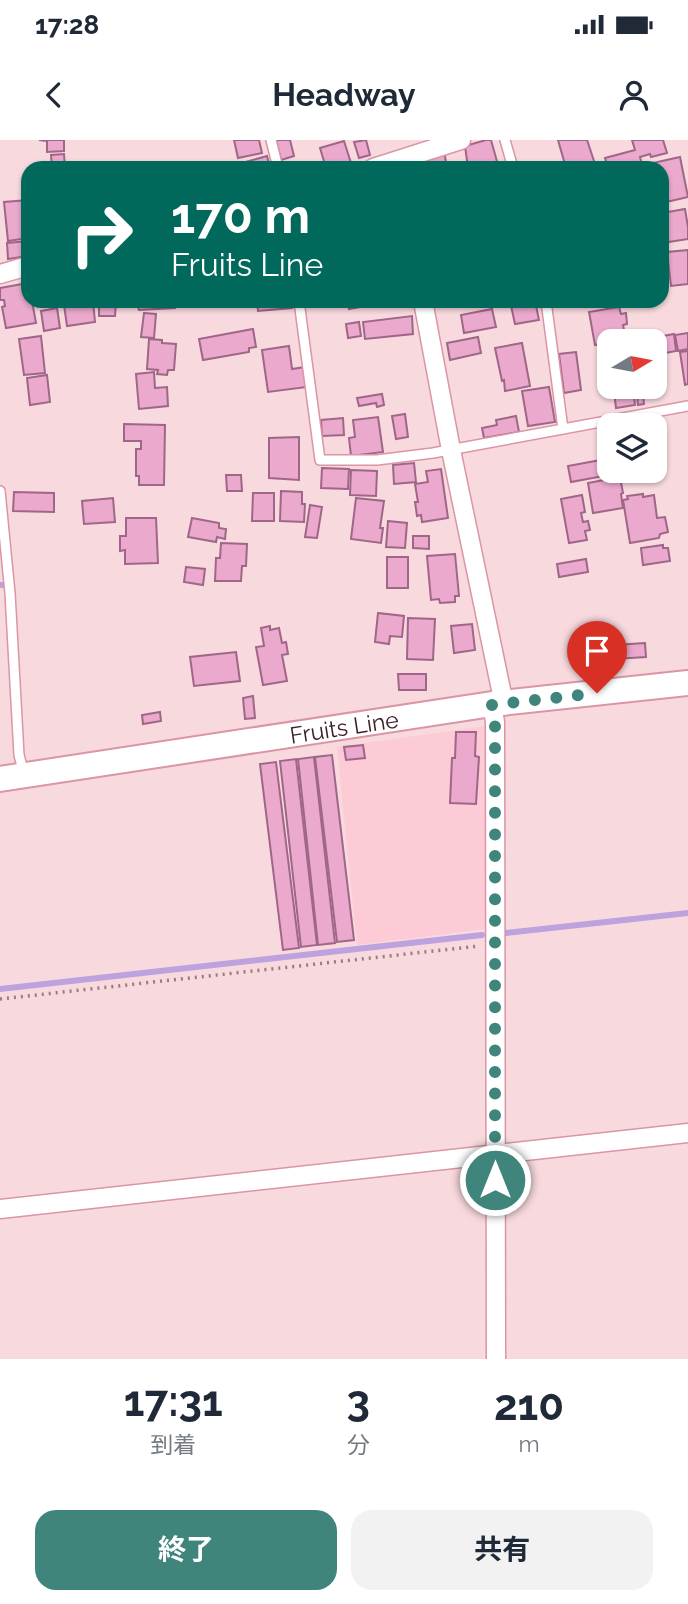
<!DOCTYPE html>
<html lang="ja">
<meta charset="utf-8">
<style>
:root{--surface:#fff;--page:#f2f2f3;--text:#1f2937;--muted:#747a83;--accent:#3f857c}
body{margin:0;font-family:Raleway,"Noto Sans JP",sans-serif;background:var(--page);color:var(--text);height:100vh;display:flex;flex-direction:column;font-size:26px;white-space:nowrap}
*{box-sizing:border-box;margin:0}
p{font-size:23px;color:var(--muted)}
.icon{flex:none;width:38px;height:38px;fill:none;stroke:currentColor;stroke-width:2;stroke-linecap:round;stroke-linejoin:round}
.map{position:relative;height:1219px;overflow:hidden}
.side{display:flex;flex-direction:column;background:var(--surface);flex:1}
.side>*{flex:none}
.guide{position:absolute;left:21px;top:21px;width:648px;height:147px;border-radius:21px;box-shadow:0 2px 5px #0004;background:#00695c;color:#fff;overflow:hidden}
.needle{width:46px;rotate:80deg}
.tools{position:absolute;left:597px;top:189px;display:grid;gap:14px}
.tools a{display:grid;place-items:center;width:70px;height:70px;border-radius:14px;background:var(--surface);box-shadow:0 2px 5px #0004;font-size:35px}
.pin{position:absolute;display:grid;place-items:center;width:60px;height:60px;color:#fff;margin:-72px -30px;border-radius:50% 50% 50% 0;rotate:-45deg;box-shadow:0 0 7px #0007}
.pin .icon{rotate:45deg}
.me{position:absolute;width:77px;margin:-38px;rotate:0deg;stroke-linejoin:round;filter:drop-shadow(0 0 5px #0008)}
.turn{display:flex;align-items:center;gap:24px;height:147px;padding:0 35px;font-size:32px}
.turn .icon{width:91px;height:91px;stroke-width:2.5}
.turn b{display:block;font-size:49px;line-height:60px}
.eta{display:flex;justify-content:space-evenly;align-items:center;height:119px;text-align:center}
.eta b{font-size:42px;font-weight:700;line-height:49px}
.primary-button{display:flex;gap:14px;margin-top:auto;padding:14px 35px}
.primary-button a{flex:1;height:80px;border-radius:21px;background:var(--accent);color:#fff;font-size:28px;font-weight:700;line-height:80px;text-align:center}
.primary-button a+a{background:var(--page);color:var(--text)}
.status{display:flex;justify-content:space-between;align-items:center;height:49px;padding:0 35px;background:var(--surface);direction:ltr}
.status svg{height:19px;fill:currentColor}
header{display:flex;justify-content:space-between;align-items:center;height:91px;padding:0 35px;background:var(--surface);font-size:32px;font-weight:700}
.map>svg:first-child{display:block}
.built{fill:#fdcbd5}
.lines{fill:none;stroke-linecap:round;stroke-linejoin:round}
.stream{stroke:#bda2dd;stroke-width:6}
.building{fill:#eaa9cd;stroke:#a06687;stroke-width:2}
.lane-casing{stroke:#db95a5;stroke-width:12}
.street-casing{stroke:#db95a5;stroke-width:21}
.secondary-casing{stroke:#db95a5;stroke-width:28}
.path{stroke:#987b81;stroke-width:3.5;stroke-dasharray:2 5;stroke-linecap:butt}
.lane{stroke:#fff;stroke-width:9}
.street{stroke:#fff;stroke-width:18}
.secondary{stroke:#fff;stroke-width:24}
.route{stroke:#3f857c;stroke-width:12;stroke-dasharray:0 21.6}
.labels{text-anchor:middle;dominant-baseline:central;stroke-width:7;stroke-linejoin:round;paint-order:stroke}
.street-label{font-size:23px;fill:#3d2128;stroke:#f7d9de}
</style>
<div class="status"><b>17:28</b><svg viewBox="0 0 49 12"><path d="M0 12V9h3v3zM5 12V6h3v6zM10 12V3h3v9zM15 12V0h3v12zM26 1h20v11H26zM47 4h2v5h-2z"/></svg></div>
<header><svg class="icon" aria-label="back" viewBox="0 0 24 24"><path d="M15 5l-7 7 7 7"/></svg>Headway<svg class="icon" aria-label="person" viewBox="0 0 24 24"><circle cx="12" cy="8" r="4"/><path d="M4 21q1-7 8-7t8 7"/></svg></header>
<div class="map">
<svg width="688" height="1219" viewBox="0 0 688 1219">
<rect width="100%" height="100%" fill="#f7d9de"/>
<polygon class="built" points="486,586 485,789 357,805 337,607"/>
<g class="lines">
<g class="stream">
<polyline points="0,445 2,445"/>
<polyline points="506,793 688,773"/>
<polyline points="0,849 482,795"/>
</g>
</g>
<g class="building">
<polygon points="39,0 64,0 64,11 47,12 47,1"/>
<polygon points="234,0 259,0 262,13 238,18"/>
<polygon points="276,0 290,0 294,16 281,20"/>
<polygon points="366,0 370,15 359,18 354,2"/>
<polygon points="486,0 491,0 498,25 487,28 468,28 465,6"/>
<polygon points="558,0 587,0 596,27 566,28"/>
<polygon points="632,0 663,0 667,13 651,17 650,14 640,17 642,25 632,28 608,27 605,18 635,10"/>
<polygon points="344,1 351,23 333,28 326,28 320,8"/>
<polygon points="444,11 447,28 427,28 424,16"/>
<polygon points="64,14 65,28 52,28 51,15"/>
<polygon points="267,16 270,28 243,28 242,23"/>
<polygon points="680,17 688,57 662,63 662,28 654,28 653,23"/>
<polygon points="28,60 28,98 8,101 4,62"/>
<polygon points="685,69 688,87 688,99 662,103 662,73"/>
<polygon points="28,101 28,116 8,119 7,103"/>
<polygon points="688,110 688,144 671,146 667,112"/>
<polygon points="28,143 28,161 32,161 36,183 6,188 2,167 5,166 4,160 0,160 0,148"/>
<polygon points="67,161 93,161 95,182 67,186 64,165 67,164"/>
<polygon points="99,161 116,161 115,176 99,176"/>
<polygon points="130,161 174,161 175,168 139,170 138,167 130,167"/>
<polygon points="257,161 291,161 292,168 258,171"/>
<polygon points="348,161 370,161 371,165 349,169"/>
<polygon points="510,161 535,161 539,180 515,184"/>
<polygon points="619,167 621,174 626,173 627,184 623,185 626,199 595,205 589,172"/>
<polygon points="57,168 60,188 44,191 41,171"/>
<polygon points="492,169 496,187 464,193 461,175"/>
<polygon points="144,173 156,174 154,198 141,197"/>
<polygon points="412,176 413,194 365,199 363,182"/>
<polygon points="359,182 361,196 348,198 346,184"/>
<polygon points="253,189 256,207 249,208 249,212 203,220 199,199"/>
<polygon points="688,193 688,209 678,211 675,195"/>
<polygon points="674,194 676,211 660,214 657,197"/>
<polygon points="41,196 45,233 24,235 19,199"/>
<polygon points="478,197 481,213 450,220 447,203"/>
<polygon points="149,199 162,200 162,203 176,204 174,230 168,230 167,235 157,234 158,230 147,229"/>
<polygon points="522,203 530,246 505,251 504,240 502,241 495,208"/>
<polygon points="289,206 292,229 305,227 307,247 268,252 262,210"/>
<polygon points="604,209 609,209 609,244 605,244 604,234 607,234"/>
<polygon points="688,211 688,244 685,245 680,212"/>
<polygon points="576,212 581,250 564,253 559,214"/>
<polygon points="654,221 659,253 643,255 644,264 638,265 636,247 654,247"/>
<polygon points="154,232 155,248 167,247 168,266 139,269 136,234"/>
<polygon points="47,235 50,262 30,265 27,238"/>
<polygon points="549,247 555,282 528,286 522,251"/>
<polygon points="633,248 635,265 616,268 614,251"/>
<polygon points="382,254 384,265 377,267 376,263 359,266 357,258"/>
<polygon points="405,274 408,297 396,299 392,276"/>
<polygon points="516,276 519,292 484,298 482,288 497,285 496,280"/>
<polygon points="378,277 383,312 351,316 349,298 355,297 353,280"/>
<polygon points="343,278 344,295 322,296 321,280"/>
<polygon points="124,284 165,285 164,345 139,345 139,336 136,336 136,309 141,309 141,301 124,301"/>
<polygon points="299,297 299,340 269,338 269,298"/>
<polygon points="606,319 609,335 571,342 568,326"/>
<polygon points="414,323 416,342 394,344 393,325"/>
<polygon points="322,328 349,329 348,349 321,348"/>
<polygon points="441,329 448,378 422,382 421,375 417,376 415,362 418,362 415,344 428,342 426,331"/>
<polygon points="351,330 377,331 376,356 350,355"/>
<polygon points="226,335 241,335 242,351 227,351"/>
<polygon points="620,337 623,353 621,354 623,368 593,373 588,343"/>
<polygon points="281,351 302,352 302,364 305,364 304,382 280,381"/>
<polygon points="14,352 54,353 54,372 13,371"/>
<polygon points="253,353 274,353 274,381 252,381"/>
<polygon points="643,354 643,357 654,355 657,378 665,377 668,392 660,394 659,398 630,403 623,360 628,359 627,356"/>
<polygon points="582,355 585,372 581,373 583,382 588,381 590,390 585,391 587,400 569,403 561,359"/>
<polygon points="113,358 115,382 84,384 82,361"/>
<polygon points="356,358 384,361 380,388 383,388 381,403 351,399"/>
<polygon points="310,365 322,367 317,398 305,397"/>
<polygon points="126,378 156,378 158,423 125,424 125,410 120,411 120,396 126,396"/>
<polygon points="192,378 219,383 219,388 226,389 225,399 217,397 216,402 188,397"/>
<polygon points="388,381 407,383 405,408 386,407"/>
<polygon points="413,396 429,396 429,409 413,408"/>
<polygon points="221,403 247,404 246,426 242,426 241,441 215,441 216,418 220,418"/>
<polygon points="663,405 663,408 668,408 670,421 643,425 641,408"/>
<polygon points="455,414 459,456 455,456 455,462 440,463 439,459 431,460 427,416"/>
<rect x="387" y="417" width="21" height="31"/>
<polygon points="586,419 588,432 559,437 557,424"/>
<polygon points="186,427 205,429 203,445 184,442"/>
<polygon points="378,473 404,476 402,497 390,496 389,504 375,502"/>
<polygon points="408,478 435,479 433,520 407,519"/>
<polygon points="472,484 475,510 454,513 451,486"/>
<polygon points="270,486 270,490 279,488 282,503 286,502 288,514 282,515 287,541 263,545 256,507 264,506 261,488"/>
<polygon points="645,503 646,517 615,519 614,505"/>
<polygon points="236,512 240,541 194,546 190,517"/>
<polygon points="398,534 426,534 426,550 399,550"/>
<polygon points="253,556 255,578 245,579 243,558"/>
<polygon points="160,572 161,581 143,584 142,575"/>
<polygon points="456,592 476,592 475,616 479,617 476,664 450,663 452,618 455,618"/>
<polygon points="363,605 365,618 346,620 344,607"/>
<polygon points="332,615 354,800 337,802 315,617"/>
<polygon points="314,617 335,803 318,805 298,619"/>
<polygon points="296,619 317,805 301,807 280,621"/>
<polygon points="276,622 299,808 283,810 260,624"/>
</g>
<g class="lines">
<g class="lane-casing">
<g id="lane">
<polyline points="271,0 278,28"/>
<polyline points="505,0 513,28"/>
<polyline points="299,161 320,320 377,320 433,313 688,266"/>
<polyline points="546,161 563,289"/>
<polyline points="0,351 10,453 19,615 24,634"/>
</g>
</g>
<g class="street-casing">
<g id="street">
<polyline points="373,28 461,0"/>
<polyline points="0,134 28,126"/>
<polyline points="423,161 451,310 504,564"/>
<polyline points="492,564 495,582 496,1219"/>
<polyline points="0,1069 688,993"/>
</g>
</g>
<g class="secondary-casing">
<g id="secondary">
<path id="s1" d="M 0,639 L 492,564 L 688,543"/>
</g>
</g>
<polyline class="path" points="0,859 479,806"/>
<use href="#lane" class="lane"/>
<use href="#street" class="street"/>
<use href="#secondary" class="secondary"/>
</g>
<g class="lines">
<polyline class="route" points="495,1040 495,582 492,565 597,553"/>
</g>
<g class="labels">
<g class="street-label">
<text stroke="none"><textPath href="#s1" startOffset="348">Fruits Line</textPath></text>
</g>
</g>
</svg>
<div class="tools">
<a><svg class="needle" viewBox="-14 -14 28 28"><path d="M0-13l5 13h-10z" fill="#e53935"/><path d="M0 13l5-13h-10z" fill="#747a83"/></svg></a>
<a><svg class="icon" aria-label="layers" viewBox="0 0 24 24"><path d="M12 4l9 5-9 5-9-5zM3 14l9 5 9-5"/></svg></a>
</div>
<div class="pin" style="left:597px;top:553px;background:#d93025"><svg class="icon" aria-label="arrive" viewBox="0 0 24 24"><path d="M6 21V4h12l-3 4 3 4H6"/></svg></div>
<svg class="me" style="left:495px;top:1040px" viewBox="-20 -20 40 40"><circle r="17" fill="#3f857c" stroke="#fff" stroke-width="3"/><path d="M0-11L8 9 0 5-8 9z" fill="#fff"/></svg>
<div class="guide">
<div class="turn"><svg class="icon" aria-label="right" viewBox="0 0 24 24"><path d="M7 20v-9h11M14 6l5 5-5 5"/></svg><div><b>170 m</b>Fruits Line</div></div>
</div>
</div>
<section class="side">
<div class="eta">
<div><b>17:31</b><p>到着</p></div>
<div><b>3</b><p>分</p></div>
<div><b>210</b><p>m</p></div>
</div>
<div class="primary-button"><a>終了</a><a>共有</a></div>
</section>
